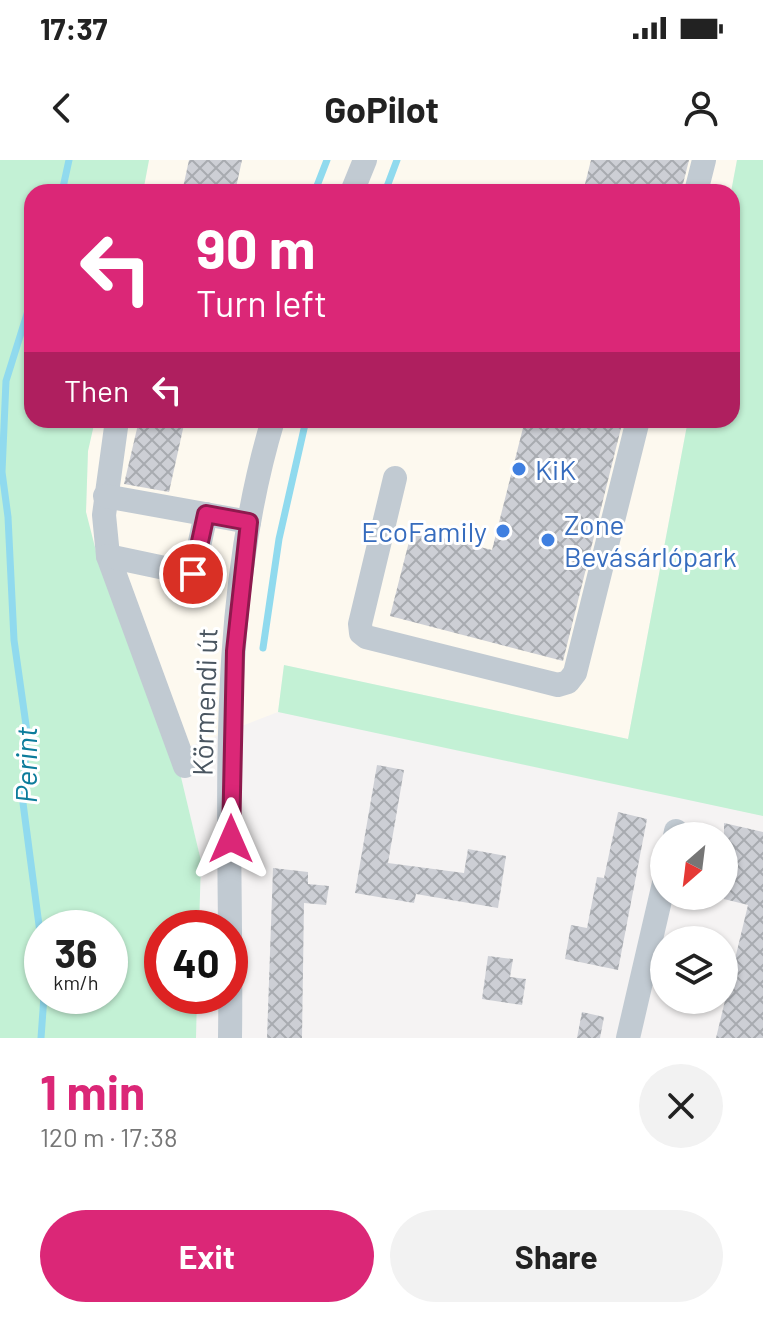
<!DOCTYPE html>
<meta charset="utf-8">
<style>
:root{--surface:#fff;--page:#f2f2f2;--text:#222;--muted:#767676;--accent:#db2777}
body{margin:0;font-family:Barlow,sans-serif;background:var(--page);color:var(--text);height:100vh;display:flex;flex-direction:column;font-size:30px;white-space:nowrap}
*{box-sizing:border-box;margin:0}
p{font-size:26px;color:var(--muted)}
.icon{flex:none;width:44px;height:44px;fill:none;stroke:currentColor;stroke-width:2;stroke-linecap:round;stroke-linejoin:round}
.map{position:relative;height:878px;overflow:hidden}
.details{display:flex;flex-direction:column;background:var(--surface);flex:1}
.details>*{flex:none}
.hud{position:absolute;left:24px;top:24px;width:716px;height:244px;border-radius:24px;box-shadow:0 2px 6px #0004;background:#db2777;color:#fff;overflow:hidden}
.needle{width:52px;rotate:208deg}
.controls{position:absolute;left:650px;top:662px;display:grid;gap:16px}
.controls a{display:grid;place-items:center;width:88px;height:88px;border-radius:50%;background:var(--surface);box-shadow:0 2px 6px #0004;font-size:40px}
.speed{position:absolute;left:24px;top:750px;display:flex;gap:16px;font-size:40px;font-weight:700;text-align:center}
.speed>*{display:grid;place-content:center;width:104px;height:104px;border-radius:50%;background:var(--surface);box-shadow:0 2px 6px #0004;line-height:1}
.speed small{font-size:20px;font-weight:400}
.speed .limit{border:12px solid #d22;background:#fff;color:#111}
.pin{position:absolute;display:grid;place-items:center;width:68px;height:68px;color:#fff;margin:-34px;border:4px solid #fff;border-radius:50%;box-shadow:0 2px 8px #0007}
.me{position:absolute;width:88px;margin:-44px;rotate:0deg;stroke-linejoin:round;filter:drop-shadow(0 0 6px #0008)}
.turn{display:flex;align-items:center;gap:28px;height:168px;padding:0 40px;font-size:36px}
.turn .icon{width:104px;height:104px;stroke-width:2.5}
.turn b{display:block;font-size:56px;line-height:68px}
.then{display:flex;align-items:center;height:76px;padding:0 40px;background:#0003;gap:16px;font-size:30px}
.round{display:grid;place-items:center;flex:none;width:84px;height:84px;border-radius:42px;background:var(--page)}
.overview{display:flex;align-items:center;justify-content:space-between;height:136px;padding:0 40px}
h1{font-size:48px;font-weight:700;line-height:60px;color:var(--accent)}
.button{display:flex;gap:16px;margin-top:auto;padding:16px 40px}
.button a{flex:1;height:92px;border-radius:48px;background:var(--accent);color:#fff;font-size:32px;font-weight:700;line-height:92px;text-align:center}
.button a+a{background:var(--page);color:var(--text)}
.status{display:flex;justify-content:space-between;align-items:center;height:56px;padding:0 40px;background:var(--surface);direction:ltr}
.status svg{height:22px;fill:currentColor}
header{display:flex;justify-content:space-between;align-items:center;height:104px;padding:0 40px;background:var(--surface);font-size:36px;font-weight:700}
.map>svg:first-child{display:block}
.commercial{fill:#fdf9ef}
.green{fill:#c3f1d5;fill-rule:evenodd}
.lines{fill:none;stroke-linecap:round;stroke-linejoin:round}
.stream{stroke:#90daee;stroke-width:7}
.building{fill:url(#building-cross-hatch)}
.minor{stroke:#c1cad2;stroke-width:24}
.route-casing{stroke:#8e194d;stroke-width:20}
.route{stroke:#db2777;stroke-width:14}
.shop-dot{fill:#3f7fe0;stroke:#fff;stroke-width:3}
.labels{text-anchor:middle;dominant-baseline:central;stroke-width:6;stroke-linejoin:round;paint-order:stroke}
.shop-label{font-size:28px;fill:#366cbe;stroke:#fff;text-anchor:start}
.street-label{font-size:28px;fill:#4a5661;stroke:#fff}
.water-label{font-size:30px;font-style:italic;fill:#0c7c9b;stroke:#fff}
</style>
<div class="status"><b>17:37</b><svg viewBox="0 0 49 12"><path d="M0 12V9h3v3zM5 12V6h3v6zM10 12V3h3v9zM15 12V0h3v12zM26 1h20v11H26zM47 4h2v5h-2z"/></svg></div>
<header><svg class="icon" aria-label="back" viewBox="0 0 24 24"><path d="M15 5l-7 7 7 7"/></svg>GoPilot<svg class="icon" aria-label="person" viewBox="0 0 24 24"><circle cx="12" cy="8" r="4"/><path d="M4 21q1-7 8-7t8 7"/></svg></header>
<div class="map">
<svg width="763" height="878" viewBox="0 0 763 878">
<defs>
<pattern id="building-cross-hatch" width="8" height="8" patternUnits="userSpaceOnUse" patternTransform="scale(2)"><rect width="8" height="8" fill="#cdcfd5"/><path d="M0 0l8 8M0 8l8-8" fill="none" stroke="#a8abb0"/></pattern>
</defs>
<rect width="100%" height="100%" fill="#f5f3f3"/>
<g class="commercial">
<polygon points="149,0 737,0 731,32 143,32"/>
<polygon points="95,260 688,260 628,579 284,505 278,552 175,592 98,399 86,352 88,291"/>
</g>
<g class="green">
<path d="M 0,0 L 149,0 L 143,32 L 32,32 L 32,260 L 95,260 L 88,291 L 86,352 L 98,399 L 175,592 L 201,701 L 199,768 L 162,768 L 162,836 L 197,836 L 196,878 L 0,878 ZM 42,768 L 110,768 L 110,836 L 42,836 Z"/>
<polygon points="737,0 763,0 763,656 278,552 284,505 628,579 688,260 732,260 731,32"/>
</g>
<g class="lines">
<g class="stream">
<polyline points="315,31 327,0"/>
<polyline points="62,32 69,0"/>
<polyline points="385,32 397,0"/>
<polyline points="32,138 6,221 2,312 8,357 14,480 27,572 23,643 42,788"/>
<polyline points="263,488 279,379 306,260"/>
<polyline points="41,878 44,836"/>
</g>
</g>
<g class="building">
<polygon points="189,0 242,0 235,32 182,32"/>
<polygon points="591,0 689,0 681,32 583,32"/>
<polygon points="139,260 185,260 169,332 124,324"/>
<polygon points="525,260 623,260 563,501 390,456 412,370 492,390"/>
<polygon points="377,605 404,610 388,703 464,713 468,689 506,696 498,748 416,734 414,743 355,733"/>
<polygon points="618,652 647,659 618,810 565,799 571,765 587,768 597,717 604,718"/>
<polygon points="724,663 763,672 763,878 716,878 748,745 724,739"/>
<polygon points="273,708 308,712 308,724 329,726 326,745 304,743 302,878 267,878"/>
<polygon points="488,796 513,799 510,817 526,819 522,845 482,839"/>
<polygon points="582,852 604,857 600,878 577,878"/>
</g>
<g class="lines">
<g class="minor">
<polyline points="352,32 365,0"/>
<polyline points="696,32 704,0"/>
<polyline points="117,260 104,355 108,396 185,606"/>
<polyline points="395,318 360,464 361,473 366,477 558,525 568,522 575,513 638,260"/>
<polyline points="105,336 249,362"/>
<polyline points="108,396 193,414 206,354"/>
<polyline points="675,676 676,671"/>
<path d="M 230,878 C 233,674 213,458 273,260"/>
<polyline points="628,878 664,723"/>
</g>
</g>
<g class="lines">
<g class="route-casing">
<polyline id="route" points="193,414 206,354 249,362 235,491 231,679"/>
</g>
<use href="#route" class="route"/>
</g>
<g class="shop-dot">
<circle cx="519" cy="309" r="8"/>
<circle cx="503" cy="371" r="8"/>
<circle cx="548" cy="380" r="8"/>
</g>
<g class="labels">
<g class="shop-label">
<text x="535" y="309">KiK</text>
<text x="564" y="364">Zone<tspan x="564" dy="32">Bevásárlópark</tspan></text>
<text x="487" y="371" text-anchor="end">EcoFamily</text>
</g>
<g class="street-label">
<text transform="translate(204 542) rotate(-88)">Körmendi út</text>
</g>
<g class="water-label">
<text transform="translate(25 605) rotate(-90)">Perint</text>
</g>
</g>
</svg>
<div class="controls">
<a><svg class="needle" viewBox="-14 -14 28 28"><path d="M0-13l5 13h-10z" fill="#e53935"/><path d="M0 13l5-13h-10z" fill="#767676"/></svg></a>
<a><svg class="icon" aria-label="layers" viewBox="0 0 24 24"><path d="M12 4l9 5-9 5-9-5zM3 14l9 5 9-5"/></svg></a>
</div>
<div class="speed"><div>36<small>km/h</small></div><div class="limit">40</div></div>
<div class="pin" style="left:193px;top:414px;background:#d93025"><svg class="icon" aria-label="arrive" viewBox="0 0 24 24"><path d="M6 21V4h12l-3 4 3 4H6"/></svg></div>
<svg class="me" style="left:231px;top:679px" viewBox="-20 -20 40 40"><path d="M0-17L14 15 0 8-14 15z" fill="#db2777" stroke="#fff" stroke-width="4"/></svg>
<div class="hud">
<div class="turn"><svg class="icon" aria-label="left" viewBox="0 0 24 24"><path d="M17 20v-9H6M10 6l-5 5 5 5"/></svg><div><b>90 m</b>Turn left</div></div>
<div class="then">Then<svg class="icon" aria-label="left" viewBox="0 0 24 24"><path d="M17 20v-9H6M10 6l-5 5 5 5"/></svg></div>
</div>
</div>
<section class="details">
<div class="overview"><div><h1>1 min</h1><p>120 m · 17:38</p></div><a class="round"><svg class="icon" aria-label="close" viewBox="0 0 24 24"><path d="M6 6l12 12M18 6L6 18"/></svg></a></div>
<div class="button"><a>Exit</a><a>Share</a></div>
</section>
